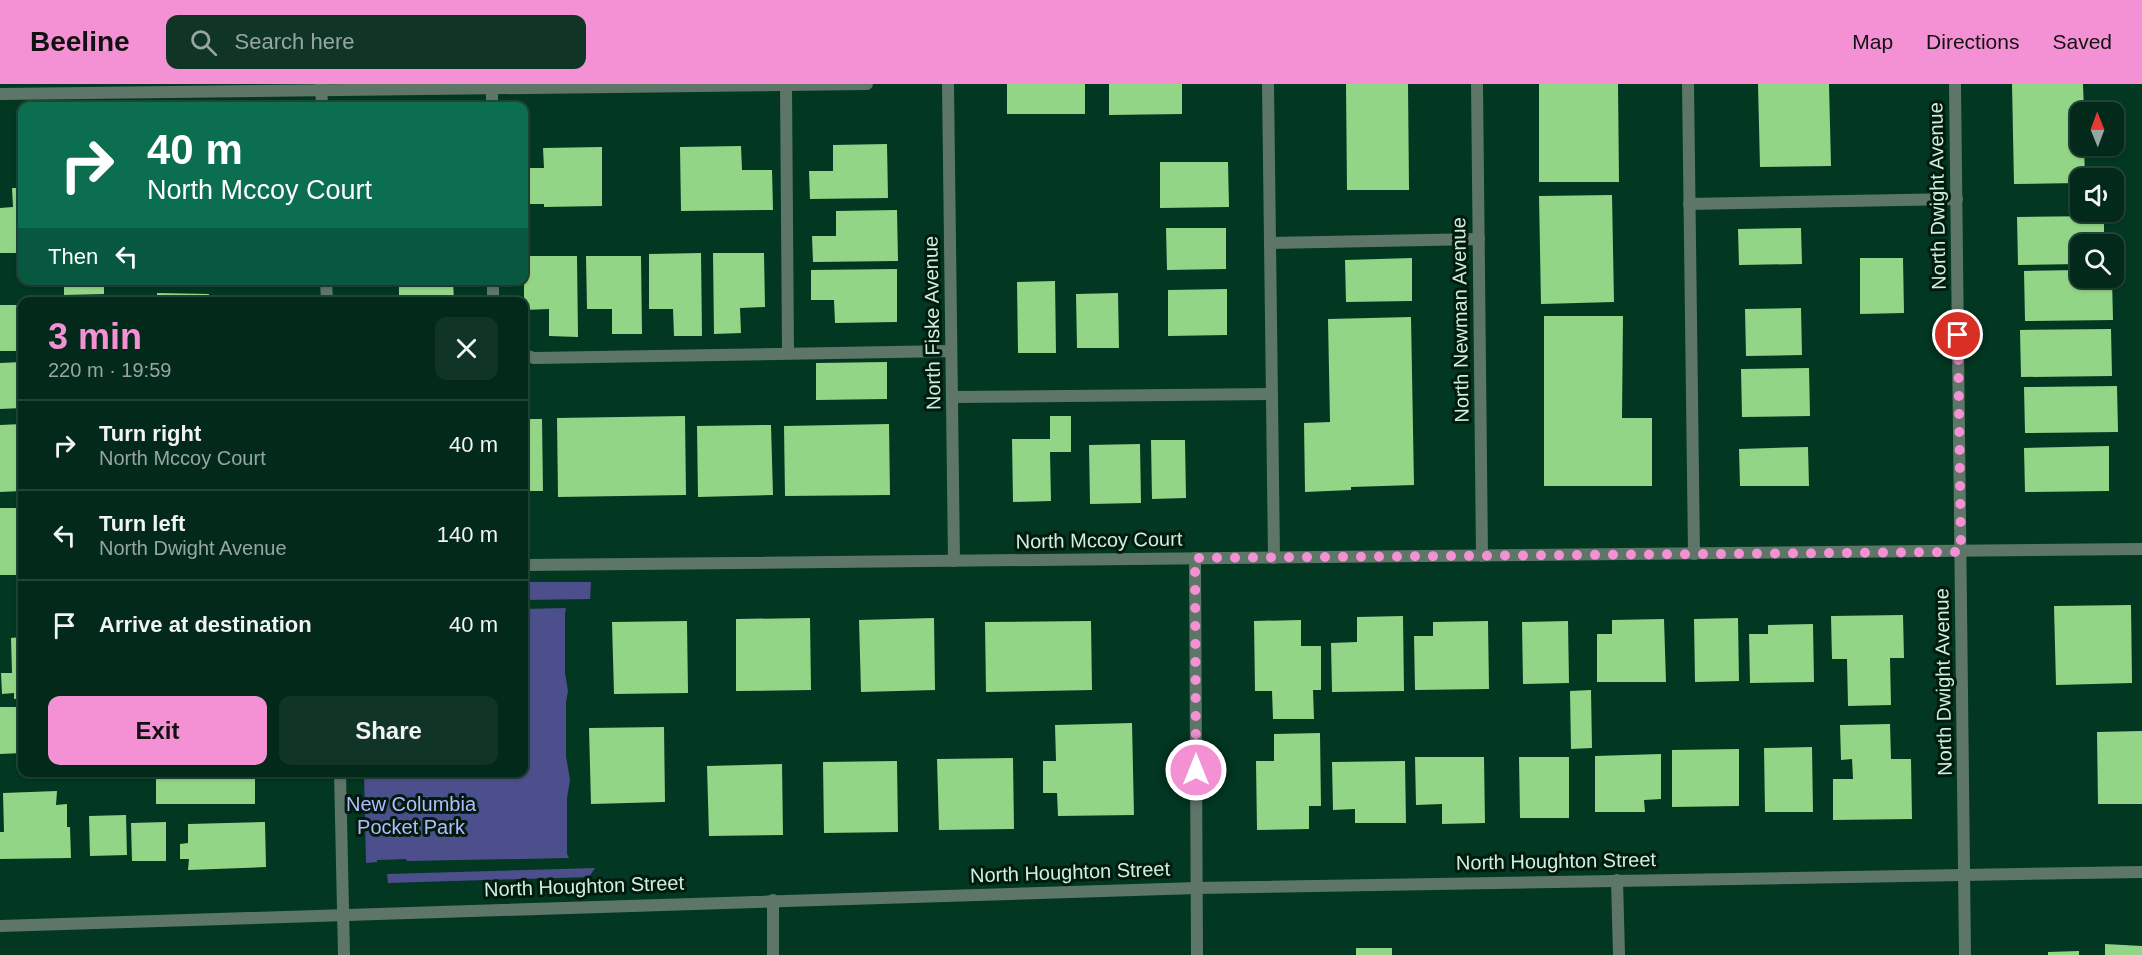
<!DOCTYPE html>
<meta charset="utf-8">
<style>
:root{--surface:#02291a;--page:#103527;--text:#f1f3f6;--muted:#96a6a2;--line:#234539;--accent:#f491d4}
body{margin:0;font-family:Arial,sans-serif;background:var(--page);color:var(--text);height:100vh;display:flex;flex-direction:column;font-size:22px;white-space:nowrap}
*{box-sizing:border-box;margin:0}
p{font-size:20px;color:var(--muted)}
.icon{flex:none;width:33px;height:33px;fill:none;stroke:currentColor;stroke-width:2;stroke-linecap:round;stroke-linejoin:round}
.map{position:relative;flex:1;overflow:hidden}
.sheet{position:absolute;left:18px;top:213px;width:510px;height:480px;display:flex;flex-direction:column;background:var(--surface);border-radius:12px;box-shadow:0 2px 4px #0004,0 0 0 2px var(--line)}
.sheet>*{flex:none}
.top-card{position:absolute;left:18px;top:18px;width:510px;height:183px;border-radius:12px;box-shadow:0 2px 4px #0004,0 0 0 2px var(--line);background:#0b6e4f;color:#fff;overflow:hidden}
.needle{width:39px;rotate:359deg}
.tools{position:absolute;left:2070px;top:18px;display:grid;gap:12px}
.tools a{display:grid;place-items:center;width:54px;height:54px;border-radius:12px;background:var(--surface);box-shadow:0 2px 4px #0004,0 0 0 2px var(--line);font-size:30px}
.pin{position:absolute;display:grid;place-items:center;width:51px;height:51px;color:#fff;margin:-26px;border:3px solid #fff;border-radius:50%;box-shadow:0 2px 6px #0007}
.me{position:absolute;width:66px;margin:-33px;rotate:0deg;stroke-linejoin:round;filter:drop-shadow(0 0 4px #0008)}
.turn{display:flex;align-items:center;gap:21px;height:126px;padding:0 30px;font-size:27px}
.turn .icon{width:78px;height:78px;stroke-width:2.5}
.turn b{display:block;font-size:42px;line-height:51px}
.then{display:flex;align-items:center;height:57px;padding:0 30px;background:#0003;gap:12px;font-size:22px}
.round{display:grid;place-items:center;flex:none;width:63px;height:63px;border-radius:12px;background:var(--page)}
.headline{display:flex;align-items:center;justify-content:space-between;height:102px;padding:0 30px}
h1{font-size:36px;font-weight:700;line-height:45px;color:var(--accent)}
.button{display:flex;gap:12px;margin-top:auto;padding:12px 30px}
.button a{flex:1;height:69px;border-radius:12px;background:var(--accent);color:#111;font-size:24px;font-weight:700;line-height:69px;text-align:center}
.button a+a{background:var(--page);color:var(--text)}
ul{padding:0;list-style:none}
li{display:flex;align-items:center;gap:18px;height:90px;padding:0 30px;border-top:2px solid var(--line)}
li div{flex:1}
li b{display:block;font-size:22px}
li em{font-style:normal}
header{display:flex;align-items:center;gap:36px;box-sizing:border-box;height:84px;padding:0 30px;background:var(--accent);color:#111}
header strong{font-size:28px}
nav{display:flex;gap:33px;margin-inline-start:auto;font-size:21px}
.search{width:420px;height:54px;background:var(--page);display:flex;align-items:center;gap:15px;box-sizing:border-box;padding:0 21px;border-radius:12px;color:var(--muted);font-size:22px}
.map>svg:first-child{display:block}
.green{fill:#4d4f8c}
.building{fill:#93d586}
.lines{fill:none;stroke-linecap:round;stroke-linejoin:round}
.service{stroke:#5d7668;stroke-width:12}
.minor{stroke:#5d7668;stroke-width:12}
.route{stroke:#f491d4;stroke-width:10;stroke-dasharray:0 18}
.labels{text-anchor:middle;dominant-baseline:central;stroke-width:6;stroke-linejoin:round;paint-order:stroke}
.street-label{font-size:20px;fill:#d0efdd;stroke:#021b0f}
.park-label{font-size:20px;fill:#b5bbfe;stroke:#021b0f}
</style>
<header>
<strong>Beeline</strong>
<div class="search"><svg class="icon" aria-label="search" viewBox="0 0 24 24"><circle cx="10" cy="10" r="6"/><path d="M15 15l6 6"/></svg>Search here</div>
<nav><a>Map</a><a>Directions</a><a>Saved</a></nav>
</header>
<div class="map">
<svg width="2142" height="871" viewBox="0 0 2142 871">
<rect width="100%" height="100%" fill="#023722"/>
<g class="green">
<polygon points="524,498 591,498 590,515 524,516"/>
<polygon points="565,524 566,525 565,529 565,589 568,607 566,618 566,672 570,696 567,714 567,770 569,774 407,777 406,775 377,776 377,778 366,779 364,689 524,688 524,525"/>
<polygon points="595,784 589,793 388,799 387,790"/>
</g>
<g class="building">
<rect x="1007" y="0" width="78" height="30"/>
<polygon points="1109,0 1182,0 1182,30 1109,31"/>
<polygon points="1346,0 1408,0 1409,106 1347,106"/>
<polygon points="1539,0 1618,0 1619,98 1539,98"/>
<polygon points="1758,0 1829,0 1831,82 1760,83"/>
<polygon points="2012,0 2083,0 2084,28 2080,28 2080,62 2084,62 2085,94 2080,94 2080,99 2014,100"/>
<polygon points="887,60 888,114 810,115 809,87 833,87 833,61"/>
<polygon points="741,62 742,86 772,86 773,126 681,127 680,63"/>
<polygon points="602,63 602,122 544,123 544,120 524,120 524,84 544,84 543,64"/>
<polygon points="1160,78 1228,78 1229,123 1160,124"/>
<polygon points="12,104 22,104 22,169 0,169 0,124 13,123"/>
<polygon points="1612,111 1614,218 1541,220 1539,112"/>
<polygon points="897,126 898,177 813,178 812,152 836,152 836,127"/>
<polygon points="2104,132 2104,160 2080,160 2080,180 2018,181 2017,133"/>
<polygon points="1166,144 1226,144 1226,185 1167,186"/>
<polygon points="1801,144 1802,180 1739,181 1738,145"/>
<polygon points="701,169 702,252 674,252 673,225 649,225 649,170"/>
<polygon points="713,169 764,169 765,223 740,224 741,249 714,250"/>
<polygon points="524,172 577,172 578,253 549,252 549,225 524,226"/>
<polygon points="586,172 641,172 642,250 612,250 612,225 587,225"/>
<polygon points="1412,174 1412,217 1346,218 1345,176"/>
<polygon points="1860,174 1903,174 1904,229 1860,230"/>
<polygon points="897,185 897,238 835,239 834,216 811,216 811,186"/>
<polygon points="2080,186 2080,194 2112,194 2113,236 2025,237 2024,187"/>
<polygon points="64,196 104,196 104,210 64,211"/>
<polygon points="422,196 453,196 454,218 399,218 399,197"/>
<polygon points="1055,197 1056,269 1018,269 1017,198"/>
<polygon points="1227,205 1227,251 1168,252 1168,206"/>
<polygon points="157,209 209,210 208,218 157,218"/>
<polygon points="1118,209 1119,264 1077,264 1076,210"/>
<rect x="0" y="221" width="22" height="46"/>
<polygon points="1801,224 1802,271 1746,272 1745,225"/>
<polygon points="1544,232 1623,232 1622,334 1652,334 1652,402 1544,402"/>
<polygon points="1411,233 1414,401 1351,403 1351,406 1305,408 1304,339 1330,338 1328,235"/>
<polygon points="2111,245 2112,292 2021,293 2020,246"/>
<polygon points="22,278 22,324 0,325 0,279"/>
<polygon points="887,278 887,315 816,316 816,279"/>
<polygon points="1809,284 1810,332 1742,333 1741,285"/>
<polygon points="2117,302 2118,348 2025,349 2024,303"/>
<polygon points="685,332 686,411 558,413 557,334"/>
<polygon points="1050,332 1071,332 1071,368 1050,368 1051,417 1013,418 1012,355 1050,355"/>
<polygon points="524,335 542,335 543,407 524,407"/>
<polygon points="22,340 22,407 0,408 0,341"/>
<polygon points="889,340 890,411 785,412 784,342"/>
<polygon points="771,341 773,411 698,413 697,342"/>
<polygon points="1151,356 1185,356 1186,414 1152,415"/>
<polygon points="1140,360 1141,419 1090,420 1089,361"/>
<polygon points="2109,362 2109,407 2025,408 2024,364"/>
<polygon points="1808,363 1809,402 1740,402 1739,365"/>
<rect x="0" y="424" width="22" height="67"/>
<polygon points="2131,521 2132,599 2056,601 2054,522"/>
<polygon points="1903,531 1904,574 1890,574 1891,621 1848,622 1847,575 1832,575 1831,532"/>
<polygon points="1403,532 1404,607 1332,608 1331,559 1357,558 1357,533"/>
<polygon points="810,534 811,606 736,607 736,535"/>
<polygon points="934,534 935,606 861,608 859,536"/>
<polygon points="1738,534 1739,597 1695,598 1694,535"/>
<polygon points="1664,535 1666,598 1597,598 1597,550 1612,550 1612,536"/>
<polygon points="1301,536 1301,562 1321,562 1321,606 1313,606 1314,635 1273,635 1272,607 1255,607 1254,537"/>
<polygon points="687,537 688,609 614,610 612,538"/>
<polygon points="1091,537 1092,606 986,608 985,538"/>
<polygon points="1488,537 1489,605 1415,606 1414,552 1433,552 1433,538"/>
<polygon points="1568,537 1569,599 1523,600 1522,538"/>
<polygon points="1813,540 1814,598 1750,599 1749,550 1768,550 1768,541"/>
<polygon points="22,553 22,614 14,615 14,609 2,610 1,589 12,589 11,554"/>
<polygon points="1591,606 1592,664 1571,665 1570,607"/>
<polygon points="0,623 22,623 22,669 0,670"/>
<polygon points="1132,639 1134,731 1058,732 1057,709 1043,709 1043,677 1056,677 1055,641"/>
<polygon points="1890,640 1891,675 1911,675 1912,735 1833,736 1833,695 1853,695 1852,675 1841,676 1840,641"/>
<polygon points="664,643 665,718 591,720 589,644"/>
<polygon points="2142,647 2142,720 2098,720 2097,648"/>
<polygon points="1320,649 1321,722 1309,722 1309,745 1257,746 1256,677 1274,677 1274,650"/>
<polygon points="1812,663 1813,728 1765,728 1764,664"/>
<polygon points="1739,665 1739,722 1672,723 1672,666"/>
<polygon points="1661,670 1661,715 1644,716 1645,728 1595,728 1595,672"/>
<polygon points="1415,673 1484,673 1485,739 1442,740 1442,720 1416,721"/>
<polygon points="1519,673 1569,673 1569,734 1520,734"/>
<polygon points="1013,674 1014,745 939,746 937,675"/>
<polygon points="897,677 898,748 824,749 823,678"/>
<polygon points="1405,677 1406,739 1355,739 1355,725 1333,726 1332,678"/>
<polygon points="782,680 783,751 709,752 707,682"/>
<rect x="156" y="688" width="99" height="32"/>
<polygon points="57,707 56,721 67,720 67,743 70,743 71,774 0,775 0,748 4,748 3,709"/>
<polygon points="126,731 127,771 90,772 89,732"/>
<polygon points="166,738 166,777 132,777 131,739"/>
<polygon points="265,738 266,783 188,786 189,775 180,775 180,760 188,759 188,740"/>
<polygon points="2105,860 2142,862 2142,871 2105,871"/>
<rect x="1356" y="864" width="36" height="7"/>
<polygon points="2079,867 2079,871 2048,871 2048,868"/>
</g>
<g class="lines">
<g class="service">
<polyline points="1268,0 1274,474"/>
<polyline points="1688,0 1694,470"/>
<polyline points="786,1 788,269"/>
<polyline points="492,4 492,22"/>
<polyline points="1689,120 1957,115"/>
<polyline points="1270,159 1479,155"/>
<polyline points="493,196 493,218"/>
<polyline points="524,271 534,274 951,267"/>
<polyline points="952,313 1272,310"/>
</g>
<g class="minor">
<polyline points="321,0 322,22"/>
<polyline points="948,0 954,477"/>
<polyline points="1477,0 1482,472"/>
<polyline points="1955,0 1965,871"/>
<polyline points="0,10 867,0"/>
<polyline points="326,196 327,218"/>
<polyline points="1195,474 1197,871"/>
<polyline points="524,481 2142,465"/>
<polyline points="340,688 344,871"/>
<polyline points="1617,796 1619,871"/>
<polyline points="0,842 1197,804 2142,788"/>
<polyline points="773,871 773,816"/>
</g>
</g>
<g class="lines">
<polyline class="route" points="1196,686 1195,474 1961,468 1958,251"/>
</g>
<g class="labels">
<g class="street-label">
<text transform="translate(1937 112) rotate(-91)">North Dwight Avenue</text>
<text transform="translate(1460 236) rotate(-91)">North Newman Avenue</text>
<text transform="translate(932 239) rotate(-91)">North Fiske Avenue</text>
<text transform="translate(1099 456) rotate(-1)">North Mccoy Court</text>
<text transform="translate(1943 598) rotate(-91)">North Dwight Avenue</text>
<text transform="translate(1556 777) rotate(-1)">North Houghton Street</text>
<text transform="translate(1070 788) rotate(-2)">North Houghton Street</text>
<text transform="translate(584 802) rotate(-2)">North Houghton Street</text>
</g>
<g class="park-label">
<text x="411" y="720">New Columbia<tspan x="411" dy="23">Pocket Park</tspan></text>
</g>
</g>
</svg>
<div class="tools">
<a><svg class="needle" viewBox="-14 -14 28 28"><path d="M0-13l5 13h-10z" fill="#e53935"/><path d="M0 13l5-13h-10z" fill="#96a6a2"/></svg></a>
<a><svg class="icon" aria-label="sound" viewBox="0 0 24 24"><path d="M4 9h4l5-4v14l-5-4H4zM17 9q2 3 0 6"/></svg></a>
<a><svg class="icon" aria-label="search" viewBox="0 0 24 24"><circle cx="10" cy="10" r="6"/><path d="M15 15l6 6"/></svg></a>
</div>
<div class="pin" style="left:1958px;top:251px;background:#d93025"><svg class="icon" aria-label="arrive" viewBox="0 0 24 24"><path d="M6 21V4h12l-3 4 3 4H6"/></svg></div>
<svg class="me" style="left:1196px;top:686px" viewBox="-20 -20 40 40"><circle r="17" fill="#f491d4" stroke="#fff" stroke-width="3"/><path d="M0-11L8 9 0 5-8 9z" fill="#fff"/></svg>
<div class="top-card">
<div class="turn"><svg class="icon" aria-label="right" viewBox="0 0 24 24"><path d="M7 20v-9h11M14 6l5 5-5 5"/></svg><div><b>40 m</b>North Mccoy Court</div></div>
<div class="then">Then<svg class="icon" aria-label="left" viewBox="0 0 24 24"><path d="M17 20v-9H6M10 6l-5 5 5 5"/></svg></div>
</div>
<section class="sheet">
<div class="headline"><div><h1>3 min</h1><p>220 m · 19:59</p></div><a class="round"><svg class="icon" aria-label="close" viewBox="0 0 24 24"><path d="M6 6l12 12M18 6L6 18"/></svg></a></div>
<ul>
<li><svg class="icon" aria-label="right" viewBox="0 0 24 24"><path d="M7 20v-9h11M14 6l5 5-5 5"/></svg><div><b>Turn right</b><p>North Mccoy Court</p></div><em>40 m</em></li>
<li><svg class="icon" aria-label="left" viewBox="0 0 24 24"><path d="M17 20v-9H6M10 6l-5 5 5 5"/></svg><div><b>Turn left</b><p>North Dwight Avenue</p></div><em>140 m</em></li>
<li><svg class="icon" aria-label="arrive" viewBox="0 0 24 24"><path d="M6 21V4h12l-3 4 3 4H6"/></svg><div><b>Arrive at destination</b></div><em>40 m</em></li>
</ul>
<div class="button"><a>Exit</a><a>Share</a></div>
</section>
</div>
